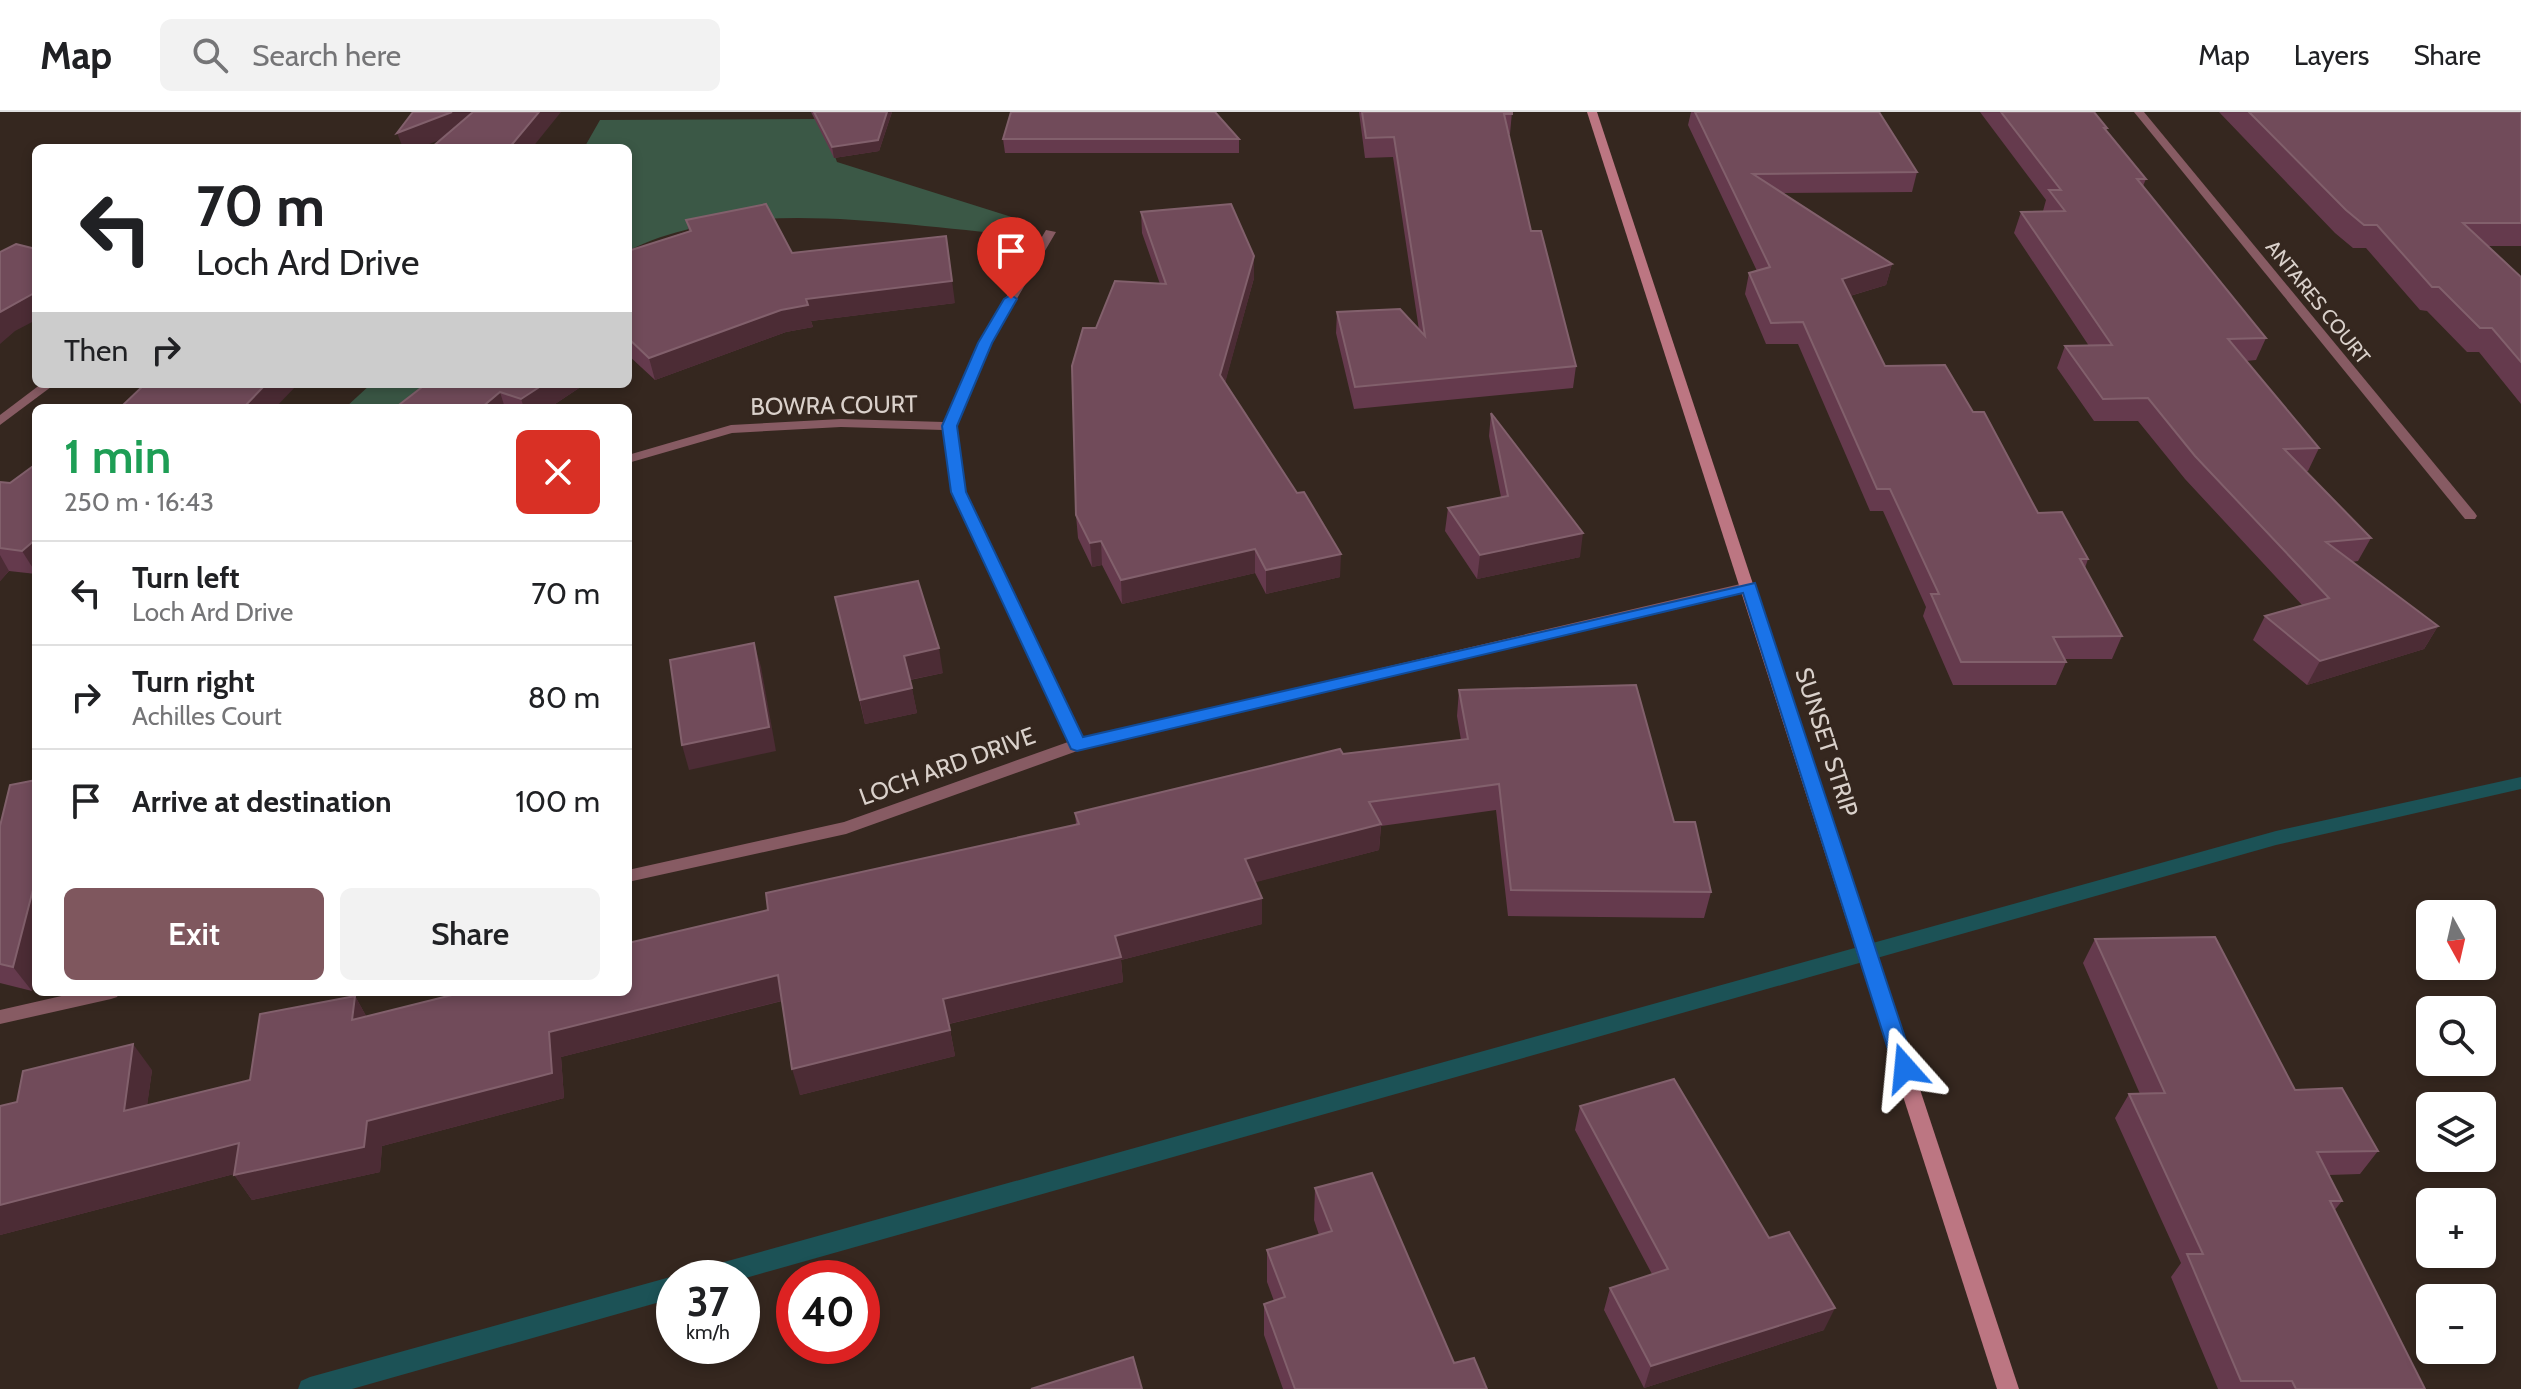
<!DOCTYPE html>
<meta charset="utf-8">
<style>
:root{--surface:#fff;--page:#f2f2f2;--text:#202124;--muted:#757577;--line:#e0e0e0;--accent:#7f575e}
body{margin:0;font-family:Cabin,sans-serif;background:var(--page);color:var(--text);height:100vh;display:flex;flex-direction:column;font-size:30px;white-space:nowrap}
*{box-sizing:border-box;margin:0}
p{font-size:26px;color:var(--muted)}
.icon{flex:none;width:44px;height:44px;fill:none;stroke:currentColor;stroke-width:2;stroke-linecap:round;stroke-linejoin:round}
.map{position:relative;flex:1;overflow:hidden}
.sheet{position:absolute;left:32px;top:292px;width:600px;height:592px;display:flex;flex-direction:column;background:var(--surface);border-radius:12px;box-shadow:0 4px 12px #0003}
.sheet>*{flex:none}
.hud{position:absolute;left:32px;top:32px;width:600px;height:244px;border-radius:12px;box-shadow:0 4px 12px #0003;background:#fff;color:var(--text);overflow:hidden}
.needle{width:52px;rotate:172deg}
.buttons{position:absolute;left:2416px;top:788px;display:grid;gap:16px}
.buttons a{display:grid;place-items:center;width:80px;height:80px;border-radius:12px;background:var(--surface);box-shadow:0 4px 12px #0003;font-size:40px}
.speed{position:absolute;left:656px;top:1148px;display:flex;gap:16px;font-size:40px;font-weight:700;text-align:center}
.speed>*{display:grid;place-content:center;width:104px;height:104px;border-radius:50%;background:var(--surface);box-shadow:0 4px 12px #0003;line-height:1}
.speed small{font-size:20px;font-weight:400}
.speed .limit{border:12px solid #d22;background:#fff;color:#111}
.pin{position:absolute;display:grid;place-items:center;width:68px;height:68px;color:#fff;margin:-82px -34px;border-radius:50% 50% 50% 0;rotate:-45deg;box-shadow:0 0 8px #0007}
.pin .icon{rotate:45deg}
.me{position:absolute;width:88px;margin:-44px;rotate:342deg;stroke-linejoin:round;filter:drop-shadow(0 0 6px #0008)}
.turn{display:flex;align-items:center;gap:28px;height:168px;padding:0 32px;font-size:36px}
.turn .icon{width:104px;height:104px;stroke-width:2.5}
.turn b{display:block;font-size:56px;line-height:68px}
.then{display:flex;align-items:center;height:76px;padding:0 32px;background:#0003;gap:16px;font-size:30px}
.round{display:grid;place-items:center;flex:none;width:84px;height:84px;border-radius:12px;background:var(--page)}
.headline{display:flex;align-items:center;justify-content:space-between;height:136px;padding:0 32px}
h1{font-size:48px;font-weight:600;line-height:60px;color:#1e9e55}
.cta{display:flex;gap:16px;margin-top:auto;padding:16px 32px}
.cta a{flex:1;height:92px;border-radius:12px;background:var(--accent);color:#fff;font-size:32px;font-weight:600;line-height:92px;text-align:center}
.cta a+a{background:var(--page);color:var(--text)}
ul{padding:0;list-style:none}
li{display:flex;align-items:center;gap:24px;height:104px;padding:0 32px;border-top:2px solid var(--line)}
li div{flex:1}
li b{display:block;font-size:30px}
li em{font-style:normal}
header{display:flex;align-items:center;gap:48px;box-sizing:border-box;height:112px;padding:0 40px;background:var(--surface);border-bottom:2px solid var(--line)}
header strong{font-size:38px}
nav{display:flex;gap:44px;margin-inline-start:auto;font-size:28px}
.search{width:560px;height:72px;background:var(--page);display:flex;align-items:center;gap:20px;box-sizing:border-box;padding:0 28px;border-radius:12px;color:var(--muted);font-size:30px}
.map>svg:first-child{display:block}
.green{fill:#3b5846}
.lines{fill:none;stroke-linecap:round;stroke-linejoin:round}
.stream{fill:#1c5256;fill-rule:evenodd}
.street{fill:#875b63;fill-rule:evenodd}
.secondary{fill:#bc7682;fill-rule:evenodd}
.wall{fill:#653a4d}
.shaded-wall{fill:#4c2c35}
.building{fill:#714b5a;stroke:#82606c;stroke-width:2}
.route{fill:#1a73e8;stroke:#114b97;stroke-width:2}
.labels{text-anchor:middle;dominant-baseline:central;stroke-width:6;stroke-linejoin:round;paint-order:stroke}
.far-street-label{font-size:20px;fill:#dad1cb;stroke:#35271f}
.street-label{font-size:24px;fill:#dad1cb;stroke:#35271f}
</style>
<header>
<strong>Map</strong>
<div class="search"><svg class="icon" aria-label="search" viewBox="0 0 24 24"><circle cx="10" cy="10" r="6"/><path d="M15 15l6 6"/></svg>Search here</div>
<nav><a>Map</a><a>Layers</a><a>Share</a></nav>
</header>
<div class="map">
<svg width="2521" height="1277" viewBox="0 0 2521 1277">
<rect width="100%" height="100%" fill="#35271f"/>
<g class="green">
<path d="M 821,7 L 837,50 L 1031,111 L 1021,123 C 899,114 740,82 628,139 L 628,36 L 584,36 L 600,8 Z"/>
<polygon points="371,272 450,272 423,296 345,296"/>
</g>
<g class="lines">
<g class="stream">
<polygon points="2521,665 2521,677 2276,733 742,1167 694,1166 698,1158 706,1155 2276,719"/>
<polygon points="674,1164 679,1166 674,1166 674,1186 352,1277 298,1277 301,1269 310,1265"/>
</g>
<g class="street">
<polygon points="2134,0 2144,0 2475,401 2477,404 2475,407 2465,407"/>
<polygon points="1046,118 1056,120 991,231 955,314 965,380 1082,626 1749,470 1756,475 1749,480 1080,638 846,722 628,770 628,758 844,710 1068,630 951,380 943,318 841,315 732,321 628,351 628,343 731,313 841,307 944,310 979,231"/>
<polygon points="41,272 55,272 0,313 0,303"/>
<polygon points="79,880 120,880 117,885 111,887 0,912 0,898"/>
</g>
<polygon class="secondary" points="1587,0 1597,0 2019,1277 1997,1277"/>
</g>
<g class="wall">
<polygon points="811,0 892,0 879,39 834,46"/>
<polygon points="1359,0 1512,0 1510,22 1508,22 1531,119 1576,254 1573,276 1354,297 1336,221 1337,200 1419,218 1393,45 1365,46"/>
<polygon points="1691,0 1879,0 1917,60 1912,80 1783,81 1892,152 1886,173 1850,184 1885,254 1973,300 2038,401 2088,447 2085,456 2122,524 2112,547 2065,547 2066,550 2056,573 1953,573 1923,504 1926,495 1883,399 1870,399 1798,232 1766,232 1745,182 1749,161 1757,159 1688,13"/>
<polygon points="1980,0 2094,0 2107,16 2106,20 2146,67 2143,74 2266,226 2256,248 2246,249 2319,336 2308,359 2305,359 2371,426 2358,449 2352,450 2438,514 2424,537 2307,573 2253,528 2265,504 2302,493 2185,367 2138,309 2094,309 2057,256 2065,234 2089,234 2014,121 2021,100 2043,99 2046,88"/>
<polygon points="2219,0 2521,0 2521,134 2488,134 2521,165 2521,292 2479,240 2467,240 2427,199 2420,198 2366,136 2353,136 2335,121"/>
<polygon points="1003,27 1239,27 1239,41 1005,41"/>
<polygon points="1141,100 1254,144 1254,166 1225,270 1340,465 1266,482 1255,461 1122,492 1102,453 1092,455 1078,426 1076,403 1096,216 1160,172 1142,121"/>
<polygon points="686,108 792,141 955,191 811,209 813,215 786,220 655,268 628,243 628,139 689,119"/>
<polygon points="426,272 585,272 549,296 395,296"/>
<polygon points="1491,301 1580,445 1477,467 1445,419 1448,396 1501,385 1489,324"/>
<polygon points="36,352 36,462 9,459 0,469 0,370 10,371"/>
<polygon points="835,485 943,561 910,568 917,601 865,612"/>
<polygon points="1459,578 1674,710 1711,780 1704,806 1508,804 1496,698 1381,714 1379,738 1255,770 1262,786 1262,812 1121,848 1123,870 949,912 955,944 800,983 782,889 561,945 564,986 382,1034 380,1060 252,1088 234,1062 0,1123 0,994 152,958 147,993 250,968 355,884 366,904 628,880 768,798 1076,712 1075,701 1343,642 1461,628 1457,604"/>
<polygon points="0,714 32,879 0,871"/>
<polygon points="2095,827 2378,1039 2360,1062 2329,1063 2342,1089 2334,1099 2425,1277 2218,1277 2171,1165 2181,1151 2115,1006 2129,982 2140,982 2083,851"/>
<polygon points="1580,994 1824,1218 1644,1276 1604,1198 1610,1176 1652,1162 1575,1018"/>
<polygon points="1315,1076 1454,1251 1487,1277 1283,1277 1264,1223 1264,1192 1274,1189 1267,1170 1267,1138 1319,1123 1314,1108"/>
</g>
<g class="shaded-wall">
<polygon points="452,0 494,0 496,6 419,36 403,36 397,21"/>
<polygon points="539,0 561,0 532,36 509,36"/>
<polygon points="887,0 892,0 879,39 834,46 832,35"/>
<polygon points="946,124 955,191 811,209 813,215 786,220 655,268 649,246 806,187"/>
<polygon points="1254,144 1254,166 1221,286 1220,263"/>
<polygon points="1892,152 1886,173 1836,188 1842,167"/>
<polygon points="36,180 36,208 15,219 0,232 0,200"/>
<polygon points="266,272 298,272 275,296 243,296"/>
<polygon points="544,272 585,272 549,296 524,296 521,287"/>
<polygon points="500,280 505,296 481,296"/>
<polygon points="1583,421 1580,445 1477,467 1480,443"/>
<polygon points="36,427 36,461 22,439"/>
<polygon points="1101,429 1102,453 1092,455 1090,431"/>
<polygon points="1255,437 1255,461 1122,492 1121,468"/>
<polygon points="1341,442 1340,465 1266,482 1266,458"/>
<polygon points="0,443 9,459 0,469"/>
<polygon points="2438,514 2424,537 2307,573 2320,549"/>
<polygon points="754,531 761,555 776,639 689,658 682,633"/>
<polygon points="939,536 943,561 908,568 904,544"/>
<polygon points="912,576 917,601 865,612 860,588"/>
<polygon points="1381,712 1379,738 1245,773 1245,747"/>
<polygon points="36,766 36,861 32,879 13,855"/>
<polygon points="1262,786 1262,812 1121,848 1123,870 948,912 943,887 1115,824"/>
<polygon points="778,863 785,888 561,945 564,986 382,1034 380,1060 252,1088 234,1063 367,1009 549,920"/>
<polygon points="355,884 369,909 352,908"/>
<polygon points="950,918 955,944 800,983 792,957"/>
<polygon points="133,932 152,958 143,1024 124,999"/>
<polygon points="239,1031 257,1056 0,1123 0,1093"/>
<polygon points="1835,1196 1824,1218 1644,1276 1651,1254"/>
</g>
<g class="building">
<polygon points="413,0 452,0 397,21"/>
<polygon points="473,0 539,0 509,36 431,36"/>
<polygon points="814,0 887,0 878,28 832,35"/>
<polygon points="1011,0 1215,0 1239,27 1003,27"/>
<polygon points="1362,0 1512,0 1512,2 1504,2 1531,119 1541,119 1576,254 1355,275 1337,200 1400,197 1425,224 1394,25 1366,26"/>
<polygon points="1695,0 1879,0 1917,60 1753,62 1892,152 1842,167 1885,254 1945,253 1973,300 1984,300 2038,401 2062,400 2088,447 2080,447 2122,524 2053,525 2066,550 1961,550 1931,482 1939,482 1890,377 1877,377 1803,210 1771,211 1749,161 1770,155"/>
<polygon points="2001,0 2094,0 2107,16 2104,16 2146,67 2137,67 2266,226 2228,227 2319,336 2284,337 2371,426 2326,430 2438,514 2320,549 2265,504 2329,486 2195,344 2148,286 2103,287 2065,234 2112,233 2021,100 2065,99 2049,78 2061,78"/>
<polygon points="2249,0 2521,0 2521,111 2463,111 2521,165 2521,250 2492,216 2480,216 2439,175 2432,175 2377,113 2364,113 2346,98"/>
<polygon points="766,92 792,141 946,124 952,169 806,187 808,193 781,198 649,246 628,226 628,139 691,119 686,108"/>
<polygon points="1231,92 1254,144 1220,263 1297,381 1304,380 1341,442 1266,458 1255,437 1121,468 1101,429 1090,431 1076,403 1072,254 1083,216 1096,216 1115,169 1166,172 1141,100"/>
<polygon points="16,132 36,137 36,180 0,200 0,140"/>
<polygon points="145,272 266,272 243,296 111,296 115,293 122,294"/>
<polygon points="426,272 544,272 521,287 500,280 481,296 395,296"/>
<polygon points="1491,301 1583,421 1480,443 1448,396 1508,384"/>
<polygon points="36,352 36,427 22,439 0,436 0,370 10,371"/>
<polygon points="918,469 939,536 904,544 912,576 860,588 835,485"/>
<polygon points="754,531 769,615 682,633 670,548"/>
<polygon points="1636,573 1674,710 1695,710 1711,780 1511,778 1499,672 1369,690 1381,712 1245,747 1262,786 1115,824 1121,845 943,887 950,918 792,957 778,863 549,920 552,961 367,1009 364,1035 234,1063 239,1031 0,1093 0,994 17,990 23,959 133,932 124,999 250,968 260,902 355,884 352,908 464,880 628,880 628,831 768,798 766,781 1079,712 1075,701 1340,637 1343,642 1468,627 1459,578"/>
<polygon points="36,668 36,766 13,855 0,852 0,714 10,673"/>
<polygon points="2215,825 2295,978 2342,976 2378,1039 2317,1040 2342,1089 2330,1089 2425,1277 2296,1277 2292,1269 2241,1269 2187,1142 2203,1142 2129,982 2165,981 2095,827"/>
<polygon points="1674,967 1769,1126 1789,1120 1835,1196 1651,1254 1610,1176 1668,1157 1580,994"/>
<polygon points="1372,1061 1454,1251 1474,1246 1487,1277 1295,1277 1264,1192 1285,1185 1267,1138 1332,1119 1315,1076"/>
<polygon points="1133,1245 1142,1277 1031,1277"/>
</g>
<polygon class="route" points="1011,183 1017,187 992,231 957,314 966,380 1083,625 1755,471 1915,956 1912,962 1897,962 1894,956 1743,481 1077,639 1071,637 951,380 942,314 978,231 1004,187"/>
<g class="labels">
<g class="far-street-label">
<text transform="translate(2318 190) rotate(51)">ANTARES COURT</text>
</g>
<g class="street-label">
<text transform="translate(834 293) rotate(-1)">BOWRA COURT</text>
<text transform="translate(1827 630) rotate(72)">SUNSET STRIP</text>
<text transform="translate(947 654) rotate(-20)">LOCH ARD DRIVE</text>
</g>
</g>
</svg>
<div class="buttons">
<a><svg class="needle" viewBox="-14 -14 28 28"><path d="M0-13l5 13h-10z" fill="#e53935"/><path d="M0 13l5-13h-10z" fill="#757577"/></svg></a>
<a><svg class="icon" aria-label="search" viewBox="0 0 24 24"><circle cx="10" cy="10" r="6"/><path d="M15 15l6 6"/></svg></a>
<a><svg class="icon" aria-label="layers" viewBox="0 0 24 24"><path d="M12 4l9 5-9 5-9-5zM3 14l9 5 9-5"/></svg></a>
<a>+</a>
<a>−</a>
</div>
<div class="speed"><div>37<small>km/h</small></div><div class="limit">40</div></div>
<div class="pin" style="left:1011px;top:187px;background:#d93025"><svg class="icon" aria-label="arrive" viewBox="0 0 24 24"><path d="M6 21V4h12l-3 4 3 4H6"/></svg></div>
<svg class="me" style="left:1905px;top:956px" viewBox="-20 -20 40 40"><path d="M0-17L14 15 0 8-14 15z" fill="#1a73e8" stroke="#fff" stroke-width="4"/></svg>
<div class="hud">
<div class="turn"><svg class="icon" aria-label="left" viewBox="0 0 24 24"><path d="M17 20v-9H6M10 6l-5 5 5 5"/></svg><div><b>70 m</b>Loch Ard Drive</div></div>
<div class="then">Then<svg class="icon" aria-label="right" viewBox="0 0 24 24"><path d="M7 20v-9h11M14 6l5 5-5 5"/></svg></div>
</div>
<section class="sheet">
<div class="headline"><div><h1>1 min</h1><p>250 m · 16:43</p></div><a class="round" style="background:#d93025;color:#fff"><svg class="icon" aria-label="close" viewBox="0 0 24 24"><path d="M6 6l12 12M18 6L6 18"/></svg></a></div>
<ul>
<li><svg class="icon" aria-label="left" viewBox="0 0 24 24"><path d="M17 20v-9H6M10 6l-5 5 5 5"/></svg><div><b>Turn left</b><p>Loch Ard Drive</p></div><em>70 m</em></li>
<li><svg class="icon" aria-label="right" viewBox="0 0 24 24"><path d="M7 20v-9h11M14 6l5 5-5 5"/></svg><div><b>Turn right</b><p>Achilles Court</p></div><em>80 m</em></li>
<li><svg class="icon" aria-label="arrive" viewBox="0 0 24 24"><path d="M6 21V4h12l-3 4 3 4H6"/></svg><div><b>Arrive at destination</b></div><em>100 m</em></li>
</ul>
<div class="cta"><a>Exit</a><a>Share</a></div>
</section>
</div>
